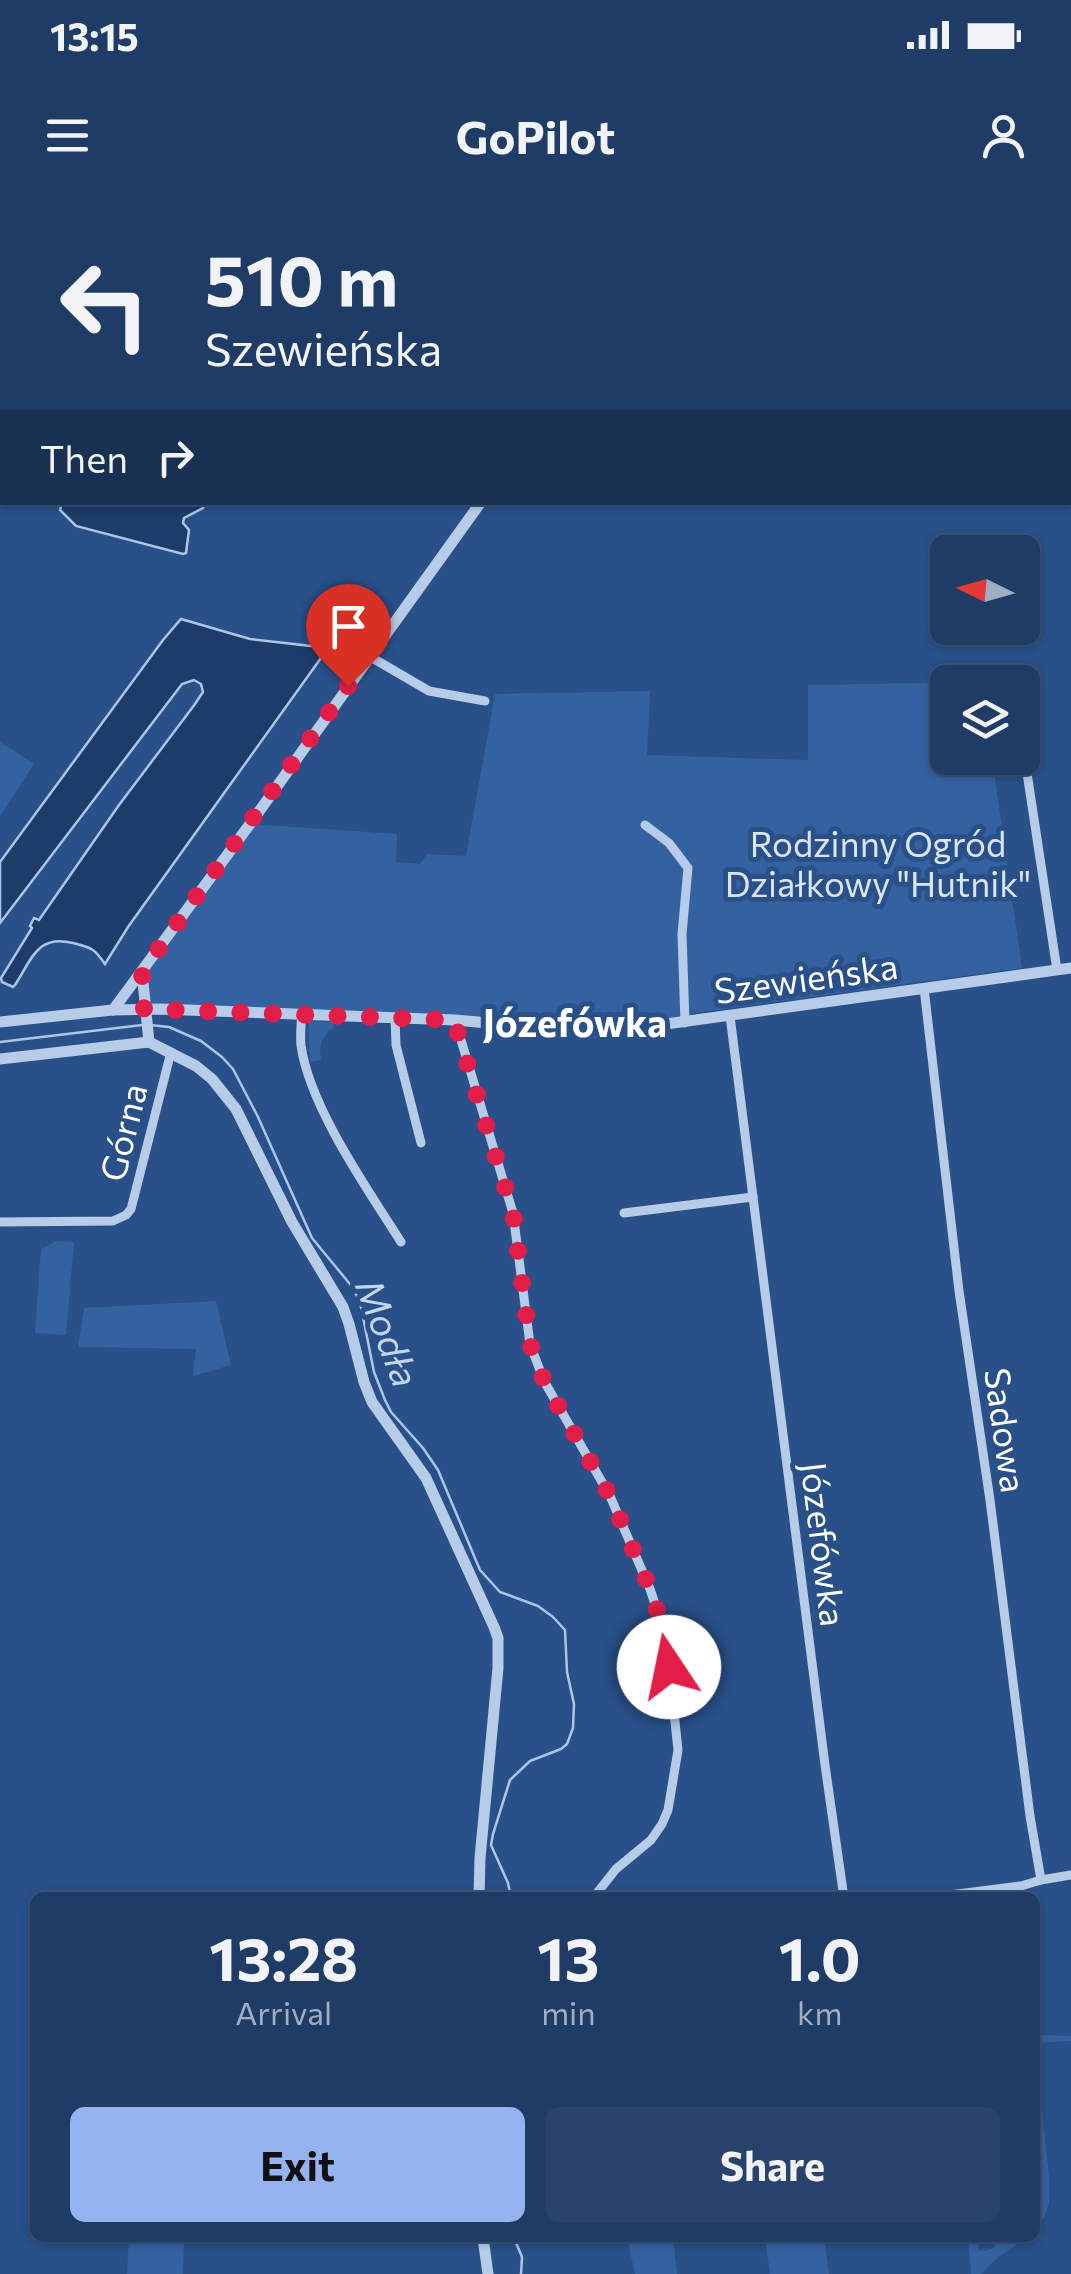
<!DOCTYPE html>
<meta charset="utf-8">
<style>
:root{--surface:#1f3c67;--page:#27436d;--text:#f1f3f6;--muted:#a1adc0;--line:#3c567b;--accent:#95b2f1}
body{margin:0;font-family:Commissioner,sans-serif;background:var(--page);color:var(--text);height:100vh;display:flex;flex-direction:column;font-size:38px;white-space:nowrap}
*{box-sizing:border-box;margin:0}
p{font-size:32px;color:var(--muted)}
.icon{flex:none;width:55px;height:55px;fill:none;stroke:currentColor;stroke-width:2;stroke-linecap:round;stroke-linejoin:round}
.map{position:relative;flex:1;overflow:hidden}
.details{position:absolute;left:30px;top:1692px;width:1010px;height:350px;display:flex;flex-direction:column;background:var(--surface);border-radius:15px;box-shadow:0 2px 8px #0004,0 0 0 2px var(--line)}
.details>*{flex:none}
.guide{position:absolute;left:0px;top:0px;width:1072px;height:305px;box-shadow:0 2px 8px #0004,0 0 0 2px var(--line);background:#1f3c67;color:var(--text);overflow:hidden}
.needle{width:65px;rotate:275deg}
.buttons{position:absolute;left:930px;top:335px;display:grid;gap:20px}
.buttons a{display:grid;place-items:center;width:110px;height:110px;border-radius:15px;background:var(--surface);box-shadow:0 2px 8px #0004,0 0 0 2px var(--line);font-size:50px}
.pin{position:absolute;display:grid;place-items:center;width:85px;height:85px;color:#fff;margin:-102px -42px;border-radius:50% 50% 50% 0;rotate:-45deg;box-shadow:0 0 10px #0007}
.pin .icon{rotate:45deg}
.me{position:absolute;width:110px;margin:-55px;rotate:349deg;stroke-linejoin:round;filter:drop-shadow(0 0 8px #0008)}
.turn{display:flex;align-items:center;gap:35px;height:210px;padding:0 40px;font-size:45px}
.turn .icon{width:130px;height:130px;stroke-width:2.5}
.turn b{display:block;font-size:70px;line-height:85px}
.then{display:flex;align-items:center;height:95px;padding:0 40px;background:#0003;gap:20px;font-size:38px}
.eta{display:flex;justify-content:space-evenly;align-items:center;height:170px;text-align:center}
.eta b{font-size:60px;font-weight:700;line-height:70px}
.cta{display:flex;gap:20px;margin-top:auto;padding:20px 40px}
.cta a{flex:1;height:115px;border-radius:15px;background:var(--accent);color:#111;font-size:40px;font-weight:700;line-height:115px;text-align:center}
.cta a+a{background:var(--page);color:var(--text)}
.status{display:flex;justify-content:space-between;align-items:center;height:70px;padding:0 50px;background:var(--surface);direction:ltr}
.status svg{height:28px;fill:currentColor}
header{display:flex;justify-content:space-between;align-items:center;height:130px;padding:0 40px;background:var(--surface);font-size:45px;font-weight:700}
.map>svg:first-child{display:block}
.green{fill:#3462a0}
.water{fill:#1d3c69;stroke:#abc6e9;stroke-width:2.5}
.lines{fill:none;stroke-linecap:round;stroke-linejoin:round}
.stream{stroke:#abc6e9;stroke-width:2.5}
.minor{stroke:#b6cce8;stroke-width:9}
.tertiary{stroke:#b6cce8;stroke-width:11}
.route{stroke:#e11d48;stroke-width:18;stroke-dasharray:0 32.4}
.labels{text-anchor:middle;dominant-baseline:central;stroke-width:10;stroke-linejoin:round;paint-order:stroke}
.park-label{font-size:35px;fill:#dae6f7;stroke:#295089}
.street-label{font-size:35px;fill:#fff;stroke:#295089}
.neighbourhood-label{font-size:38px;font-weight:bold;fill:#fff;stroke:#295089}
.water-label{font-size:38px;font-style:italic;fill:#c2d6f0;stroke:#295089}
</style>
<div class="status"><b>13:15</b><svg viewBox="0 0 49 12"><path d="M0 12V9h3v3zM5 12V6h3v6zM10 12V3h3v9zM15 12V0h3v12zM26 1h20v11H26zM47 4h2v5h-2z"/></svg></div>
<header><svg class="icon" aria-label="menu" viewBox="0 0 24 24"><path d="M4 6h16M4 12h16M4 18h16"/></svg>GoPilot<svg class="icon" aria-label="person" viewBox="0 0 24 24"><circle cx="12" cy="8" r="4"/><path d="M4 21q1-7 8-7t8 7"/></svg></header>
<div class="map">
<svg width="1071" height="2074" viewBox="0 0 1071 2074">
<rect width="100%" height="100%" fill="#295089"/>
<g class="green">
<polygon points="948,482 948,558 992,558 1022,768 688,814 682,734 685,823 601,833 455,820 144,809 142,772 250,624 397,634 396,662 420,664 427,654 466,656 495,494 650,491 647,555 808,560 808,485 982,482"/>
<polygon points="0,542 34,564 0,616"/>
<path d="M 308,821 L 334,822 L 333,828 C 321,837 319,845 321,860 L 310,862 Z"/>
<polygon points="57,1041 74,1042 66,1135 35,1133 41,1049"/>
<polygon points="216,1101 231,1165 193,1176 196,1149 78,1147 84,1108"/>
<polygon points="1035,1835 1071,1836 1071,1841 1035,1843 1049,1977 1049,2004 1044,2017 1035,2027"/>
<polygon points="129,2038 184,2038 183,2074 127,2074"/>
<polygon points="627,2038 673,2038 677,2074 635,2074"/>
<polygon points="765,2038 824,2038 829,2074 770,2074"/>
<polygon points="968,2038 978,2038 979,2050 985,2051 995,2047 999,2038 1026,2038 996,2059 981,2074 971,2074"/>
</g>
<g class="water">
<polygon points="62,303 62,302 205,303 203,308 184,318 183,323 189,330 186,353 183,354 76,326 60,310"/>
<path d="M 181,419 L 250,439 L 319,447 L 321,458 L 128,727 L 105,764 C 94,748 92,748 73,743 C 37,734 32,759 15,785 L 13,787 L 2,782 L 1,778 L 32,728 L 30,726 L 34,718 L 39,720 L 119,605 L 195,504 L 203,492 L 201,484 L 194,480 L 182,484 L 0,723 L 0,662 L 163,440 Z"/>
</g>
<g class="lines">
<g class="stream">
<polyline points="150,825 169,827 201,841 222,857 233,869 258,917 312,1038 354,1089 361,1107 374,1172 385,1200 391,1212 423,1248 438,1270 480,1370 500,1392 538,1406 553,1417 565,1430 567,1472 574,1504 573,1528 567,1544 561,1549 530,1561 510,1580 493,1634 491,1645 508,1683 511,1698"/>
<polyline points="0,842 142,825"/>
<polyline points="514,2038 522,2057 521,2074"/>
</g>
<g class="minor">
<polyline points="612,0 616,2"/>
<polyline points="1016,0 1017,2"/>
<polyline points="413,2 414,0"/>
<polyline points="843,2 847,0"/>
<polyline points="1070,7 1071,6"/>
<polyline points="1070,192 1071,197"/>
<polyline points="369,456 429,491 485,501"/>
<polyline points="1022,540 1057,770"/>
<polyline points="645,625 669,643 688,668 682,734 685,823"/>
<polyline points="924,788 959,1091 990,1300 1030,1616 1041,1680"/>
<path d="M 302,814 C 301,824 300,835 301,845 C 309,906 368,990 401,1042"/>
<polyline points="730,816 825,1565 844,1698"/>
<polyline points="395,818 396,845 421,943"/>
<polyline points="455,820 513,1013 530,1144 544,1181 610,1296 650,1389 666,1437 678,1550 668,1610 662,1624 651,1640 616,1669 593,1698"/>
<polyline points="624,1013 753,997"/>
<polyline points="0,1022 113,1021 126,1015 131,1009 171,852"/>
<polyline points="926,1698 1021,1686 1041,1680 1071,1675"/>
</g>
<g class="tertiary">
<polyline points="119,0 124,2"/>
<polyline points="662,2 663,0"/>
<polyline points="142,772 149,842"/>
<polyline points="113,810 250,624 481,302"/>
<polyline points="0,822 113,810 160,809 455,820 601,833 1071,768"/>
<polyline points="149,842 196,866 212,879 236,909 292,1022 343,1107 349,1124 364,1182 372,1202 426,1278 494,1427 498,1438 498,1468 480,1658 479,1698"/>
<polyline points="0,859 149,842"/>
<polyline points="483,2038 488,2074"/>
</g>
</g>
<g class="lines">
<polyline class="route" points="348,486 142,772 144,809 454,820 513,1013 530,1144 544,1181 610,1296 650,1389 666,1437 669,1467"/>
</g>
<g class="labels">
<g class="park-label">
<text x="878" y="642">Rodzinny Ogród<tspan x="878" dy="40">Działkowy "Hutnik"</tspan></text>
</g>
<g class="street-label">
<text transform="translate(806 777) rotate(-8)">Szewieńska</text>
<text transform="translate(122 932) rotate(-76)">Górna</text>
<text transform="translate(1007 1230) rotate(82)">Sadowa</text>
<text transform="translate(825 1344) rotate(83)">Józefówka</text>
</g>
<g class="neighbourhood-label">
<text x="575" y="821">Józefówka</text>
</g>
<g class="water-label">
<text transform="translate(389 1132) rotate(69)">Modła</text>
</g>
</g>
</svg>
<div class="buttons">
<a><svg class="needle" viewBox="-14 -14 28 28"><path d="M0-13l5 13h-10z" fill="#e53935"/><path d="M0 13l5-13h-10z" fill="#a1adc0"/></svg></a>
<a><svg class="icon" aria-label="layers" viewBox="0 0 24 24"><path d="M12 4l9 5-9 5-9-5zM3 14l9 5 9-5"/></svg></a>
</div>
<div class="pin" style="left:348px;top:486px;background:#d93025"><svg class="icon" aria-label="arrive" viewBox="0 0 24 24"><path d="M6 21V4h12l-3 4 3 4H6"/></svg></div>
<svg class="me" style="left:669px;top:1467px" viewBox="-20 -20 40 40"><circle r="19" fill="#fff"/><path d="M0-13L10 11 0 6-10 11z" fill="#e11d48"/></svg>
<div class="guide">
<div class="turn"><svg class="icon" aria-label="left" viewBox="0 0 24 24"><path d="M17 20v-9H6M10 6l-5 5 5 5"/></svg><div><b>510 m</b>Szewieńska</div></div>
<div class="then">Then<svg class="icon" aria-label="right" viewBox="0 0 24 24"><path d="M7 20v-9h11M14 6l5 5-5 5"/></svg></div>
</div>
<section class="details">
<div class="eta">
<div><b>13:28</b><p>Arrival</p></div>
<div><b>13</b><p>min</p></div>
<div><b>1.0</b><p>km</p></div>
</div>
<div class="cta"><a>Exit</a><a>Share</a></div>
</section>
</div>
